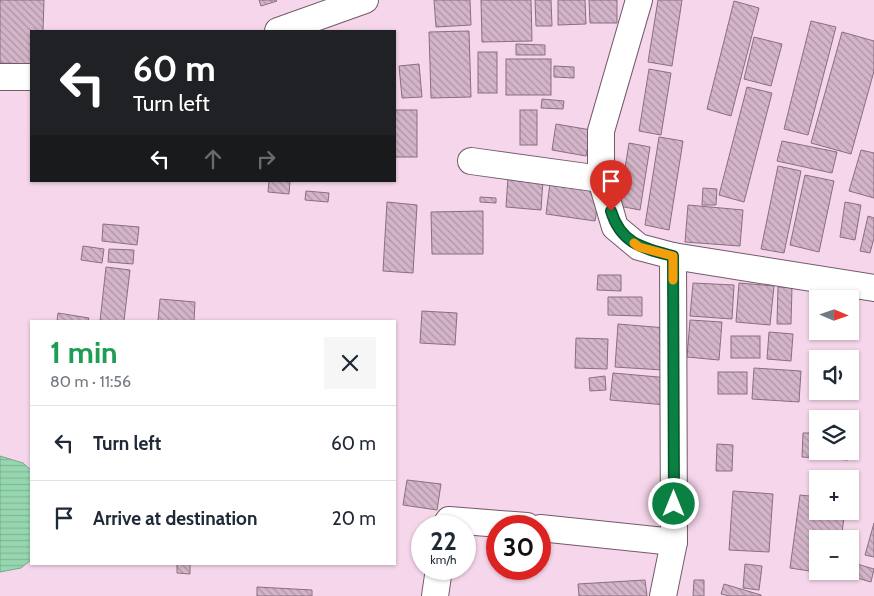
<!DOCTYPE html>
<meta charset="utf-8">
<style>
:root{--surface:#fff;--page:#f6f6f7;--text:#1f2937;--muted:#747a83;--line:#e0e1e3}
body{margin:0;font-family:Cabin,sans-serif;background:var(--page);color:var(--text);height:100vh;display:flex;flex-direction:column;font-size:19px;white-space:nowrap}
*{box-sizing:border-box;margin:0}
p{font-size:16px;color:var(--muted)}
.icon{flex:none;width:28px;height:28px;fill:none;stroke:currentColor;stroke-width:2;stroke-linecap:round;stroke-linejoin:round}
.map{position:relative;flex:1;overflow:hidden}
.sheet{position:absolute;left:30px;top:320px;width:366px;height:245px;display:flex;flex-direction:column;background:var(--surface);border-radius:0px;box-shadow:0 1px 4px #0004}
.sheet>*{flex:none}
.guide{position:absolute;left:30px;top:30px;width:366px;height:152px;border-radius:0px;box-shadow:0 1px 4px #0004;background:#202124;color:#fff;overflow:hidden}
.needle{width:32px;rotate:92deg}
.buttons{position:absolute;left:809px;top:290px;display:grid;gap:10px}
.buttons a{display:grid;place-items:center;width:50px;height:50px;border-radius:0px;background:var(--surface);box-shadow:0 1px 4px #0004;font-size:25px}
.speed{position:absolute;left:411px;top:515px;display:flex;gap:10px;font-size:25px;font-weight:700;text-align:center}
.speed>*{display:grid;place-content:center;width:65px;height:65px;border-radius:50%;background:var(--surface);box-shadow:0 1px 4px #0004;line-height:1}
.speed small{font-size:12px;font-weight:400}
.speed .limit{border:8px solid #d22;background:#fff;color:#111}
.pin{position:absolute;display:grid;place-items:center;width:42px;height:42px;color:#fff;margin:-51px -21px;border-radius:50% 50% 50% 0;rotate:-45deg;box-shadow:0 0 5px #0007}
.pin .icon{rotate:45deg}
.me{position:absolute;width:55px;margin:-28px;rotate:0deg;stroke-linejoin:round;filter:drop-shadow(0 0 4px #0008)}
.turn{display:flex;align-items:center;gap:18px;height:105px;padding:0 20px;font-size:22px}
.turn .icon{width:65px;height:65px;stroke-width:2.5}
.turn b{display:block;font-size:35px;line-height:42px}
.lanes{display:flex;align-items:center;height:48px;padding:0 20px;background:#0003;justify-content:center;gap:25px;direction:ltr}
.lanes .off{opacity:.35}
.round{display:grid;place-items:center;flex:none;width:52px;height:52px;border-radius:0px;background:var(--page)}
.overview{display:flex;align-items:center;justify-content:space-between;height:85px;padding:0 20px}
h1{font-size:30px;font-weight:700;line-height:38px;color:#1e9e55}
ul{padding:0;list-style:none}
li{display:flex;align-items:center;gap:15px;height:75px;padding:0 20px;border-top:1px solid var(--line)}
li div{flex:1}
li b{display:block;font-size:19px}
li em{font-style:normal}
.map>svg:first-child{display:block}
.water{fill:url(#water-rules);stroke:#7ca68e}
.building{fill:url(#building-back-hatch);stroke:#8a6f81}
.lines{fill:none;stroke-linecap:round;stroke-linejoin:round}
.minor-casing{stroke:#745a6b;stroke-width:28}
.minor{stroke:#fff;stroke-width:26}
.route-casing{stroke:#07532c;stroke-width:12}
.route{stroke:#0b8043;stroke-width:9}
.slow{stroke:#f59e0b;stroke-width:9}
</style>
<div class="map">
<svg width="874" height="596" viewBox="0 0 874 596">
<defs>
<pattern id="water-rules" width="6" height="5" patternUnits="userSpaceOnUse" patternTransform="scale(1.25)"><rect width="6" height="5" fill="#96d7b0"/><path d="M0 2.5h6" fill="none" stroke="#82b998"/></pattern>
<pattern id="building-back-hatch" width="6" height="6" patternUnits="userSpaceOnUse" patternTransform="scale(1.25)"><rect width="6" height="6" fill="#d3b5c9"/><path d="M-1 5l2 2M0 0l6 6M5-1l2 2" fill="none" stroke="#ad94a4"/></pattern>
</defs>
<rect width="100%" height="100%" fill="#f5d6ea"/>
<polygon class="water" points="0,456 23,463 31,470 31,560 21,568 0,572"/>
<g class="building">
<polygon points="0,0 44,0 43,31 31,31 31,64 0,63"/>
<polygon points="259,0 276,0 277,1 261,6"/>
<polygon points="434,0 470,0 471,25 436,27"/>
<polygon points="481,0 531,0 532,41 482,42"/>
<polygon points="535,0 551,0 552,26 536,26"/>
<polygon points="558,0 585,0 586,24 558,25"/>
<polygon points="589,0 617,0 617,23 590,23"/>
<polygon points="658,0 682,0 672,66 648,62"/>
<polygon points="734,1 759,8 731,116 707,109"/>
<polygon points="811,21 836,27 808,135 784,129"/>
<polygon points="469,31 471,97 431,98 429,32"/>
<polygon points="842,32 874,41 874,71 851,154 811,143"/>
<polygon points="754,37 782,44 771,86 744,79"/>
<polygon points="516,44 545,45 545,55 516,55"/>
<rect x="478" y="52" width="19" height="41"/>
<rect x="506" y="59" width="45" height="36"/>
<polygon points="419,64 422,97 402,98 399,66"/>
<polygon points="554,66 574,67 574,78 554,77"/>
<polygon points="649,69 671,73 661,135 639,131"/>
<polygon points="747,87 772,93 744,202 719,195"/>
<polygon points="542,99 564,101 563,109 541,108"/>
<rect x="395" y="110" width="22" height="47"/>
<rect x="520" y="110" width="17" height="35"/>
<polygon points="556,124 591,130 586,156 552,150"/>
<polygon points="659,137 683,141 669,230 645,225"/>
<polygon points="782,141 837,152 832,173 777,161"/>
<polygon points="629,143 650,147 640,210 619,206"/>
<polygon points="861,150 874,153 874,198 849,191"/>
<polygon points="778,166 801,171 784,253 761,249"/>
<polygon points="805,175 834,181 819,252 790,245"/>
<polygon points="508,177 543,180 541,210 506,207"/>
<polygon points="269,181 290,181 289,194 268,192"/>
<polygon points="550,183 600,190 595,221 546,214"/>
<polygon points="703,188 717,189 716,205 702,205"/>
<polygon points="306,191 329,193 328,202 305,200"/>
<polygon points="480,197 496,198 496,203 480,202"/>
<polygon points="387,202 417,205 413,273 383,271"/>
<polygon points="845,202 861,205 855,240 840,237"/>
<polygon points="688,205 743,210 740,246 685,242"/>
<polygon points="483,211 483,254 432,254 431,212"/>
<polygon points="868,216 874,218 874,238 870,253 860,251"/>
<polygon points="103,224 139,227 137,245 102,241"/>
<polygon points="83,246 104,249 102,263 81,260"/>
<polygon points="109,249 134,250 133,264 108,262"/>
<polygon points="106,267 130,270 124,321 100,321"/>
<polygon points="598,275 621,275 621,291 597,290"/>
<polygon points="693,283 734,285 732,319 690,316"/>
<polygon points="739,283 774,286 770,325 736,322"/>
<polygon points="778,287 792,287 791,324 777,324"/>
<polygon points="608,297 642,297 642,316 608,315"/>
<polygon points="160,299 195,302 194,321 158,321"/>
<polygon points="422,311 457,313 455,345 420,343"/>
<polygon points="58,313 89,318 88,321 57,321"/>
<polygon points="690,320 722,322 719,360 687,357"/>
<polygon points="618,324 666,328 663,370 615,367"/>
<polygon points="769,332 793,334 791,361 767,359"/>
<rect x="731" y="336" width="29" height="22"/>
<polygon points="576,338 608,339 607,369 575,368"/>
<polygon points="754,368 801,371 799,402 752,399"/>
<rect x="718" y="372" width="29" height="22"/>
<polygon points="613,373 669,378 666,405 610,400"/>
<polygon points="605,376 606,390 590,391 589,378"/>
<polygon points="803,433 818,433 818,451 848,451 848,460 802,457"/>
<polygon points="717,444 733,445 732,471 716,471"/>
<polygon points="407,480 441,484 437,510 403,505"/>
<polygon points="733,491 773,494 769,552 729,550"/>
<polygon points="800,495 818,497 818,511 845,511 841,539 818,539 818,571 837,571 836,575 790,568"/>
<polygon points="874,523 874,557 865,555"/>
<polygon points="850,562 874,569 871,582 840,573 850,571"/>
<polygon points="177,564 190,564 190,574 177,573"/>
<polygon points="745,564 762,566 759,590 743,588"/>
<polygon points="645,580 647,596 579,596 578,584"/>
<polygon points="694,580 704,580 704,596 693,596"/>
<polygon points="724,584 761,595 761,596 729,596 721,594"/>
<polygon points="257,587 312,590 312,596 257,596"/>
</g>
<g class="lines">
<g class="minor-casing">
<g id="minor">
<polyline points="639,0 601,131 601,179 615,227 639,247 673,256 874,288"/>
<polyline points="278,31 365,0"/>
<polyline points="0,77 31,77"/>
<polyline points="471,161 601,179"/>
<polyline points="445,526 449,520 527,526"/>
<polyline points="540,528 674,542"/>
<polyline points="435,596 439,569"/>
<polyline points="663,596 674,542 673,256"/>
</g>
</g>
<use href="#minor" class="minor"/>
</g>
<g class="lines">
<g class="route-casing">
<path id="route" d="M 611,211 C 621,244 643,248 673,256 L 674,504"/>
</g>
<use href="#route" class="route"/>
<polyline class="slow" points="634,243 639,247 673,256 673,280"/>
</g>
</svg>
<div class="buttons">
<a><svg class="needle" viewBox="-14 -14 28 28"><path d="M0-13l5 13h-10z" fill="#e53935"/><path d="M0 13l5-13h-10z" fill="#747a83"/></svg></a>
<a><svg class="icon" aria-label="sound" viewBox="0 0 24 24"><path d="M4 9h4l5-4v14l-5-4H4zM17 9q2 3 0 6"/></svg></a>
<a><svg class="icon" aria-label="layers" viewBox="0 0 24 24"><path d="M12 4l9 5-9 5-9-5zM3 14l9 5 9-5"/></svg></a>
<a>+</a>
<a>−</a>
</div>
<div class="speed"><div>22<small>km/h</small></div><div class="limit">30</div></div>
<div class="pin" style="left:611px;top:211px;background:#d93025"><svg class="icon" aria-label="arrive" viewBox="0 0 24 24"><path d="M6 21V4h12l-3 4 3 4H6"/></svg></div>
<svg class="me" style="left:674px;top:504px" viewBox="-20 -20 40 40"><circle r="17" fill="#0b8043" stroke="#fff" stroke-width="3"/><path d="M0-11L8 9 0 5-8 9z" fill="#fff"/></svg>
<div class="guide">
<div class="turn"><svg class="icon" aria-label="left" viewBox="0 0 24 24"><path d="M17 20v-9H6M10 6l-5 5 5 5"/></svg><div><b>60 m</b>Turn left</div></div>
<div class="lanes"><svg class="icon" aria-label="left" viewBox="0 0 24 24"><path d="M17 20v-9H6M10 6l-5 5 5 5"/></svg><svg class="icon off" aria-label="ahead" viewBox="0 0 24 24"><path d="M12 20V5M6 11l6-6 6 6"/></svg><svg class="icon off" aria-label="right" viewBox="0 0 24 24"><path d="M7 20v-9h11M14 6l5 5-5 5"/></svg></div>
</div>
<section class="sheet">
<div class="overview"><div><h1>1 min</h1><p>80 m · 11:56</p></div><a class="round"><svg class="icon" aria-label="close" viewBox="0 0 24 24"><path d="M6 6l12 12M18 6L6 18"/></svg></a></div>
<ul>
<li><svg class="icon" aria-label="left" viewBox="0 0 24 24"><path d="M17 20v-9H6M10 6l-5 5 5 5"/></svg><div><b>Turn left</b></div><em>60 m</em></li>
<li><svg class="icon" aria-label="arrive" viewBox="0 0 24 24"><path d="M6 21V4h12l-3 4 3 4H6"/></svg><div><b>Arrive at destination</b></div><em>20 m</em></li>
</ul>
</section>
</div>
